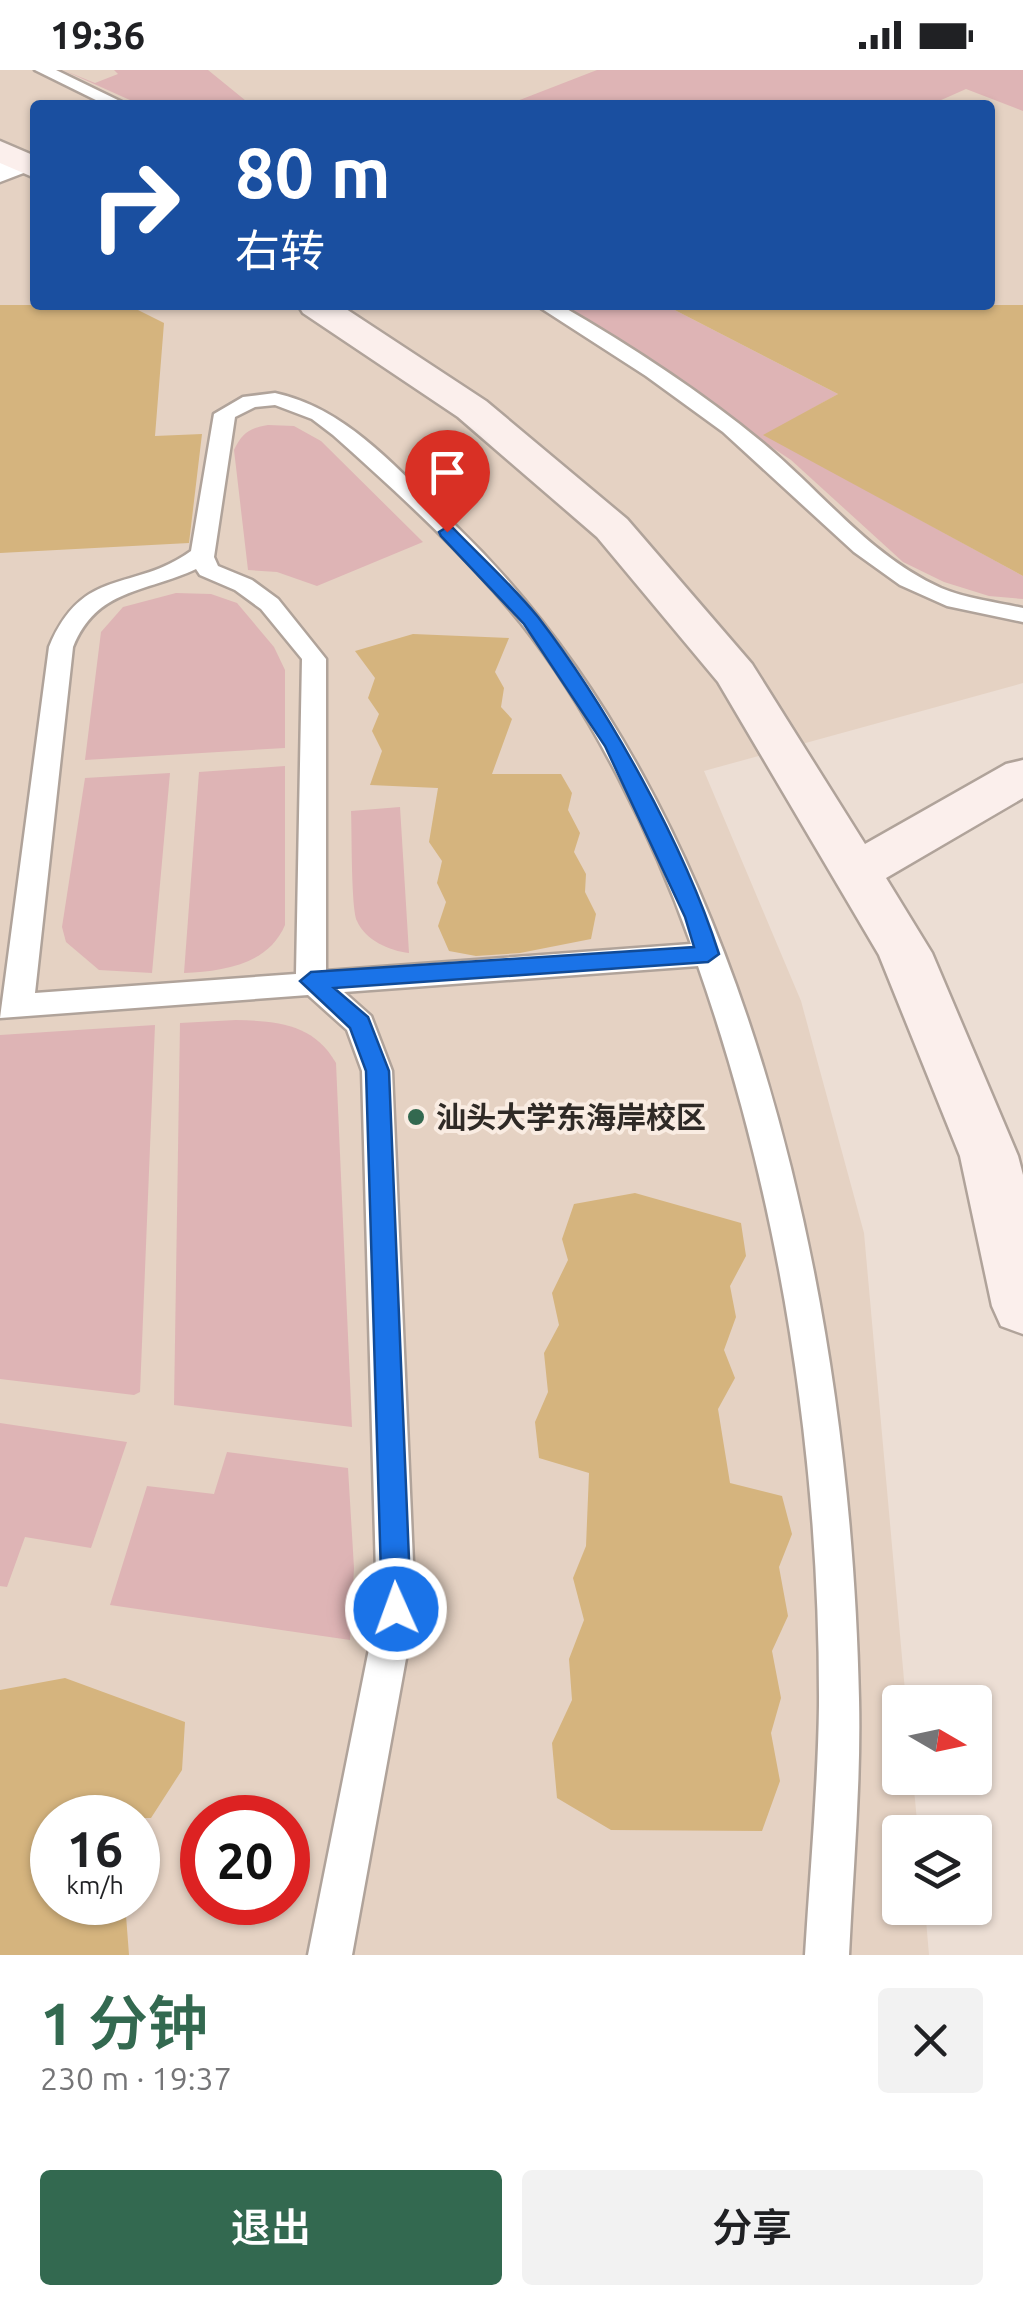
<!DOCTYPE html>
<html lang="zh">
<meta charset="utf-8">
<style>
:root{--surface:#fff;--page:#f2f2f2;--text:#202124;--muted:#757577;--accent:#336950}
body{margin:0;font-family:Ubuntu,"Noto Sans SC",sans-serif;background:var(--page);color:var(--text);height:100vh;display:flex;flex-direction:column;font-size:38px;white-space:nowrap}
*{box-sizing:border-box;margin:0}
p{font-size:32px;color:var(--muted)}
.icon{flex:none;width:55px;height:55px;fill:none;stroke:currentColor;stroke-width:2;stroke-linecap:round;stroke-linejoin:round}
.map{position:relative;height:1885px;overflow:hidden}
.sheet{display:flex;flex-direction:column;background:var(--surface);flex:1}
.sheet>*{flex:none}
.guide{position:absolute;left:30px;top:30px;width:965px;height:210px;border-radius:10px;box-shadow:0 2px 8px #0004;background:#1a4fa0;color:#fff;overflow:hidden}
.needle{width:65px;rotate:99deg}
.controls{position:absolute;left:882px;top:1615px;display:grid;gap:20px}
.controls a{display:grid;place-items:center;width:110px;height:110px;border-radius:10px;background:var(--surface);box-shadow:0 2px 8px #0004;font-size:50px}
.speed{position:absolute;left:30px;top:1725px;display:flex;gap:20px;font-size:50px;font-weight:700;text-align:center}
.speed>*{display:grid;place-content:center;width:130px;height:130px;border-radius:50%;background:var(--surface);box-shadow:0 2px 8px #0004;line-height:1}
.speed small{font-size:25px;font-weight:400}
.speed .limit{border:15px solid #d22;background:#fff;color:#111}
.pin{position:absolute;display:grid;place-items:center;width:85px;height:85px;color:#fff;margin:-102px -42px;border-radius:50% 50% 50% 0;rotate:-45deg;box-shadow:0 0 10px #0007}
.pin .icon{rotate:45deg}
.me{position:absolute;width:110px;margin:-55px;rotate:358deg;stroke-linejoin:round;filter:drop-shadow(0 0 8px #0008)}
.turn{display:flex;align-items:center;gap:35px;height:210px;padding:0 40px;font-size:45px}
.turn .icon{width:130px;height:130px;stroke-width:2.5}
.turn b{display:block;font-size:70px;line-height:85px}
.round{display:grid;place-items:center;flex:none;width:105px;height:105px;border-radius:10px;background:var(--page)}
.head{display:flex;align-items:center;justify-content:space-between;height:170px;padding:0 40px}
h1{font-size:60px;font-weight:600;line-height:75px;color:var(--accent)}
.primary-button{display:flex;gap:20px;margin-top:auto;padding:20px 40px}
.primary-button a{flex:1;height:115px;border-radius:10px;background:var(--accent);color:#fff;font-size:40px;font-weight:600;line-height:115px;text-align:center}
.primary-button a+a{background:var(--page);color:var(--text)}
.status{display:flex;justify-content:space-between;align-items:center;height:70px;padding:0 50px;background:var(--surface);direction:ltr}
.status svg{height:28px;fill:currentColor}
.map>svg:first-child{display:block}
.built{fill:#e5d2c3;fill-rule:evenodd}
.green{fill:#deb4b5}
.building{fill:#d5b47e}
.lines{fill:none;stroke-linecap:round;stroke-linejoin:round}
.service-casing{stroke:#b0a39a;stroke-width:5}
.tertiary-casing{stroke:#b0a39a;stroke-width:5}
.secondary-casing{stroke:#b0a39a;stroke-width:5}
.service{fill:#fff;fill-rule:evenodd}
.tertiary{fill:#fff;fill-rule:evenodd}
.secondary{fill:#fbefec;fill-rule:evenodd}
.route{fill:#1a73e8;stroke:#114b97;stroke-width:2.5}
.poi-dot{fill:#336950;stroke:#f9ece2;stroke-width:4}
.labels{text-anchor:middle;dominant-baseline:central;stroke-width:8;stroke-linejoin:round;paint-order:stroke}
.poi-label{font-size:30px;font-weight:bold;fill:#2f2a26;stroke:#f9ece2;text-anchor:start}
</style>
<div class="status"><b>19:36</b><svg viewBox="0 0 49 12"><path d="M0 12V9h3v3zM5 12V6h3v6zM10 12V3h3v9zM15 12V0h3v12zM26 1h20v11H26zM47 4h2v5h-2z"/></svg></div>
<div class="map">
<svg width="1023" height="1885" viewBox="0 0 1023 1885">
<rect width="100%" height="100%" fill="#ecded4"/>
<path class="built" d="M 0,0 L 1023,0 L 1023,613 L 704,701 L 801,931 L 864,1163 L 906,1632 L 900,1632 L 900,1708 L 913,1708 L 918,1762 L 900,1762 L 900,1838 L 925,1838 L 929,1885 L 0,1885 ZM 35,35 L 990,35 L 990,235 L 35,235 ZM 52,1748 L 138,1748 L 138,1832 L 52,1832 ZM 202,1748 L 288,1748 L 288,1832 L 202,1832 Z"/>
<g class="green">
<polygon points="63,0 95,13 118,4 114,0 208,0 251,35 141,35"/>
<polygon points="597,0 1023,0 1023,41 966,19 930,35 507,35"/>
<polygon points="558,235 665,235 838,324 765,365 1023,506 1023,529 989,526 944,512 903,492 791,390"/>
<path d="M 268,355 L 294,356 L 321,371 L 423,472 L 317,516 L 277,502 L 248,500 L 234,380 C 242,363 249,358 268,355 Z"/>
<polygon points="176,523 211,524 237,533 274,577 285,600 285,678 85,690 101,562 123,537"/>
<path d="M 285,696 L 285,855 C 268,895 223,901 184,903 L 199,702 Z"/>
<polygon points="170,703 152,903 99,900 66,872 62,857 85,708"/>
<path d="M 400,737 L 409,883 C 390,881 365,870 357,851 C 351,838 352,760 351,741 Z"/>
<path d="M 236,950 C 278,951 314,954 336,993 L 352,1357 L 174,1335 L 180,953 Z"/>
<polygon points="155,955 140,1322 134,1325 0,1309 0,965"/>
<polygon points="0,1353 127,1372 91,1478 25,1467 7,1517 0,1516"/>
<polygon points="227,1382 348,1398 354,1498 350,1570 110,1535 147,1416 214,1424"/>
</g>
<g class="building">
<polygon points="0,235 128,235 164,253 155,366 202,364 189,473 0,483"/>
<polygon points="665,235 1023,235 1023,506 763,365 838,324"/>
<polygon points="413,564 509,568 495,602 504,618 501,637 512,649 492,704 561,704 572,723 568,740 580,763 574,782 586,804 585,822 596,844 591,869 520,883 476,886 449,881 438,856 446,832 437,813 442,791 429,772 438,718 370,715 382,681 372,661 379,644 368,628 375,608 355,581"/>
<polygon points="635,1123 741,1153 746,1186 730,1216 736,1247 724,1280 735,1308 718,1339 730,1413 782,1426 792,1464 779,1497 788,1546 772,1581 781,1628 771,1663 780,1711 762,1761 611,1760 557,1728 552,1673 572,1630 569,1589 584,1550 573,1508 586,1476 589,1403 539,1388 535,1352 548,1322 544,1283 559,1255 552,1223 568,1190 562,1169 574,1134"/>
<polygon points="65,1608 185,1652 182,1700 151,1748 52,1748 52,1832 125,1832 129,1885 0,1885 0,1620"/>
</g>
<g class="lines">
<g class="service-casing">
<g id="service">
<polygon points="35,0 56,0 128,35 106,35"/>
<path d="M 536,235 L 560,235 C 631,276 700,321 763,373 C 822,422 870,486 941,518 C 967,529 996,532 1023,538 L 1023,552 L 947,536 L 900,515 L 854,482 L 723,362 L 646,306 Z"/>
<path d="M 275,323 C 350,339 402,405 456,456 C 749,738 851,1236 859,1629 C 861,1715 853,1800 849,1885 L 805,1885 C 810,1802 818,1718 819,1635 C 820,1387 780,1130 698,896 L 344,922 L 371,946 L 392,1001 L 415,1539 L 352,1885 L 308,1885 L 377,1539 L 362,1001 L 347,960 L 308,925 L 0,948 L 49,577 C 83,495 133,523 191,481 L 214,344 L 243,327 ZM 275,335 L 312,349 L 333,365 C 398,423 466,485 521,553 C 591,641 654,769 691,874 L 326,901 L 326,589 L 278,529 L 252,510 L 218,496 L 214,487 L 235,347 L 255,337 ZM 196,499 L 200,505 L 235,520 L 261,539 L 302,589 L 296,904 L 35,923 L 73,577 C 97,518 145,523 196,499 Z"/>
</g>
</g>
<g class="tertiary-casing">
<polygon id="tertiary" points="23,82 35,86 34,99 0,112 0,90"/>
</g>
<g class="secondary-casing">
<g id="secondary">
<polygon points="0,71 35,86 35,108 0,93"/>
<polygon points="298,235 340,235 486,331 627,449 752,594 865,774 1006,694 1023,690 1023,728 886,808 932,883 1018,1086 1023,1105 1023,1264 1001,1256 992,1236 960,1086 879,885 718,612 597,467 458,347 303,243"/>
</g>
</g>
<use href="#service" class="service"/>
<use href="#tertiary" class="tertiary"/>
<use href="#secondary" class="secondary"/>
</g>
<path class="route" d="M 447,457 L 453,458 C 481,487 513,516 538,547 C 608,638 684,774 719,884 L 708,892 L 334,918 L 368,947 L 389,1001 L 411,1539 L 407,1549 L 396,1554 L 386,1549 L 382,1539 L 366,1001 L 350,958 L 300,911 L 311,902 L 694,877 L 685,847 L 605,676 L 524,554 L 441,466 L 439,462 Z"/>
<circle class="poi-dot" cx="416" cy="1047" r="10"/>
<g class="labels">
<g class="poi-label">
<text x="436" y="1047">汕头大学东海岸校区</text>
</g>
</g>
</svg>
<div class="controls">
<a><svg class="needle" viewBox="-14 -14 28 28"><path d="M0-13l5 13h-10z" fill="#e53935"/><path d="M0 13l5-13h-10z" fill="#757577"/></svg></a>
<a><svg class="icon" aria-label="layers" viewBox="0 0 24 24"><path d="M12 4l9 5-9 5-9-5zM3 14l9 5 9-5"/></svg></a>
</div>
<div class="speed"><div>16<small>km/h</small></div><div class="limit">20</div></div>
<div class="pin" style="left:447px;top:462px;background:#d93025"><svg class="icon" aria-label="arrive" viewBox="0 0 24 24"><path d="M6 21V4h12l-3 4 3 4H6"/></svg></div>
<svg class="me" style="left:396px;top:1539px" viewBox="-20 -20 40 40"><circle r="17" fill="#1a73e8" stroke="#fff" stroke-width="3"/><path d="M0-11L8 9 0 5-8 9z" fill="#fff"/></svg>
<div class="guide">
<div class="turn"><svg class="icon" aria-label="right" viewBox="0 0 24 24"><path d="M7 20v-9h11M14 6l5 5-5 5"/></svg><div><b>80 m</b>右转</div></div>
</div>
</div>
<section class="sheet">
<div class="head"><div><h1>1 分钟</h1><p>230 m · 19:37</p></div><a class="round"><svg class="icon" aria-label="close" viewBox="0 0 24 24"><path d="M6 6l12 12M18 6L6 18"/></svg></a></div>
<div class="primary-button"><a>退出</a><a>分享</a></div>
</section>
